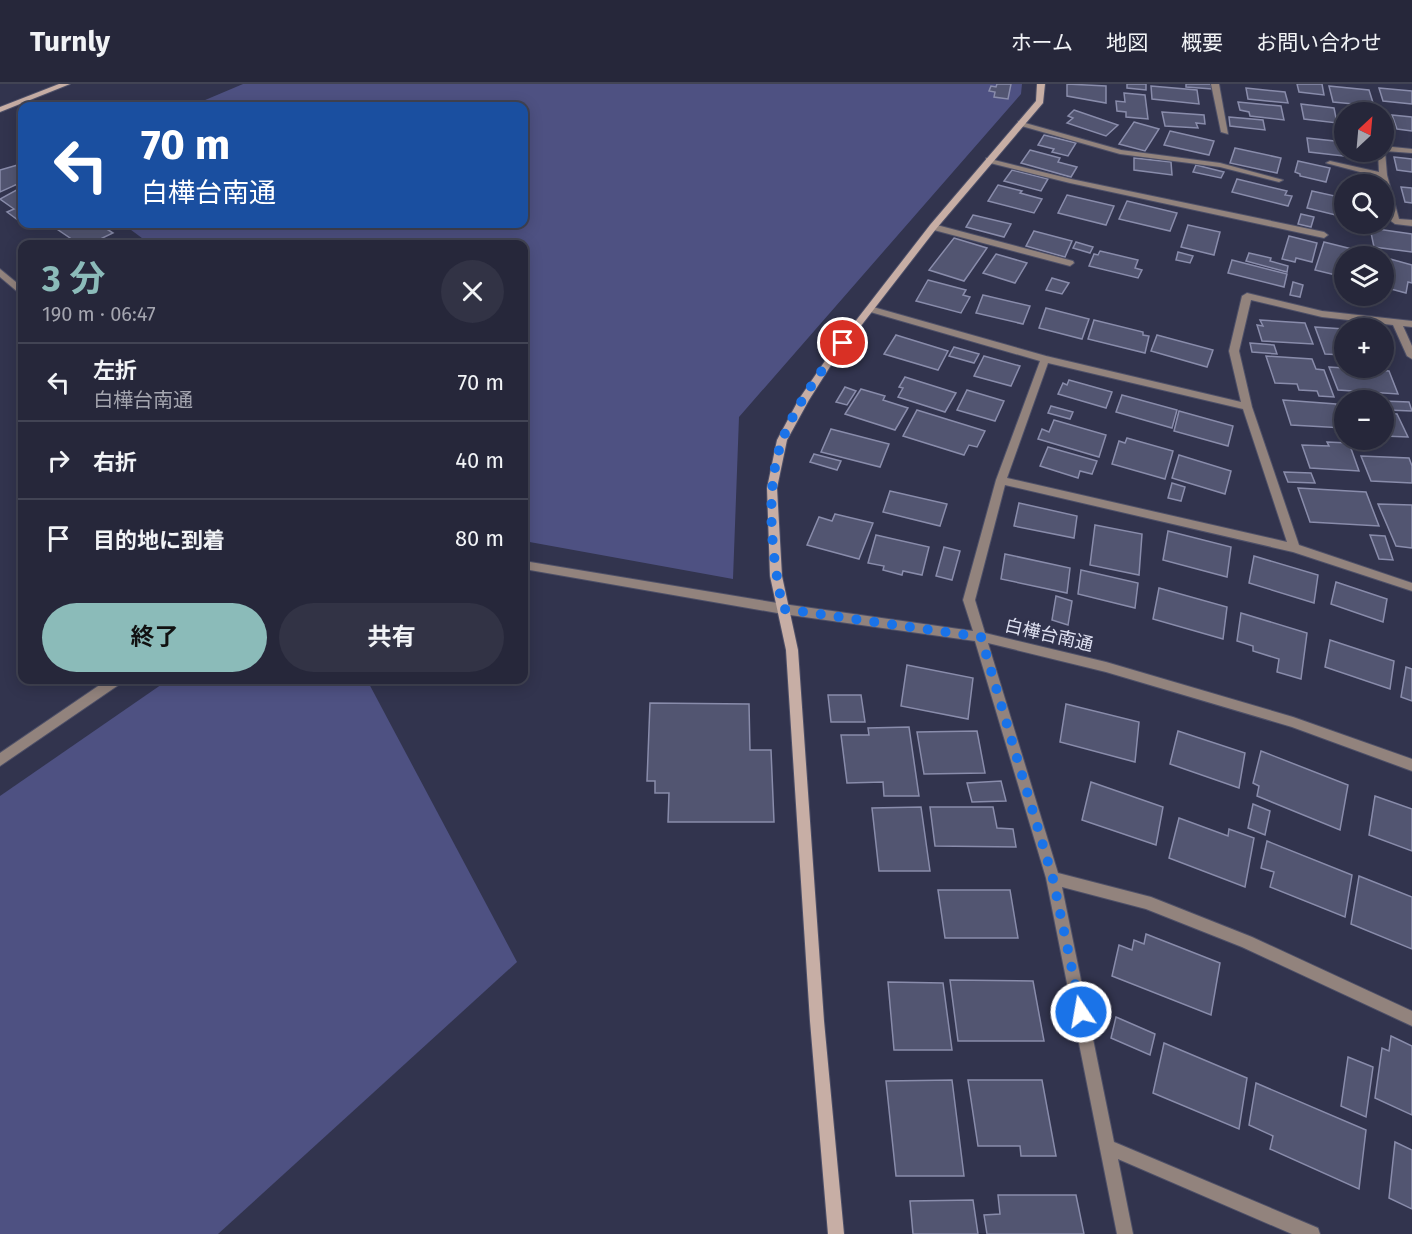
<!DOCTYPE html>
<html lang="ja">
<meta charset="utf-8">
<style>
:root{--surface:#26273a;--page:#323345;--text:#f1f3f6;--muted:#a4a5af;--line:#424454;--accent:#8bbbb9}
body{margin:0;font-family:"Fira Sans","Noto Sans JP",sans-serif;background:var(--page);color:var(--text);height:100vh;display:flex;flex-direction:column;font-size:22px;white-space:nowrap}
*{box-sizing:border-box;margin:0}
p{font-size:20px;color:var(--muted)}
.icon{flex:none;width:33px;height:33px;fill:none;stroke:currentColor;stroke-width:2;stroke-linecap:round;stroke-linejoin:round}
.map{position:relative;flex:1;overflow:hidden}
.sheet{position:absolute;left:18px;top:156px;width:510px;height:444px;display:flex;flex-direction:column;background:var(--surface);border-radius:12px;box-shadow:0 3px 15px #0003,0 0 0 2px var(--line)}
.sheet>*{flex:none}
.hud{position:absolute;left:18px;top:18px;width:510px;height:126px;border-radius:12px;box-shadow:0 3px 15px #0003,0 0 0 2px var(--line);background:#1a4fa0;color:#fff;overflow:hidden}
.needle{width:39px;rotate:26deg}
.controls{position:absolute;left:1334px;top:18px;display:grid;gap:12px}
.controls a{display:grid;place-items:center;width:60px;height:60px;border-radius:50%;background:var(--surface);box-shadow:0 3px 15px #0003,0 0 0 2px var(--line);font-size:30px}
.pin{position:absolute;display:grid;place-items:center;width:51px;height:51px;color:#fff;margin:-26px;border:3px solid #fff;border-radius:50%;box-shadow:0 2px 6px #0007}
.me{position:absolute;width:66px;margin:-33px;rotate:348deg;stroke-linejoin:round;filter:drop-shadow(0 0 4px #0008)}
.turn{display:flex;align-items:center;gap:21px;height:126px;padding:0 24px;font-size:27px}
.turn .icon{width:78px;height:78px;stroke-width:2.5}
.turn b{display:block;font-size:42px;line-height:51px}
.round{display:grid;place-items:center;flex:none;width:63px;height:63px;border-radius:32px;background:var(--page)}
.overview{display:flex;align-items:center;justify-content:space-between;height:102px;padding:0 24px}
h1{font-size:36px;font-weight:700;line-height:45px;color:var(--accent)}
.button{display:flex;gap:12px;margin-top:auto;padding:12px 24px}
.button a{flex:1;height:69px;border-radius:36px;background:var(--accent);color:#111;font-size:24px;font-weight:700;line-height:69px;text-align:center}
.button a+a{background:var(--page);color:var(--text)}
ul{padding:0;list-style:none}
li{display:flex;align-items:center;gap:18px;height:78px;padding:0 24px;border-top:2px solid var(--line)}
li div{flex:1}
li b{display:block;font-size:22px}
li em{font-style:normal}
header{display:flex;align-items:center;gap:36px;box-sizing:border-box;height:84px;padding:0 30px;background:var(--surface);border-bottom:2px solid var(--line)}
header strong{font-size:28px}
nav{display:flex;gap:33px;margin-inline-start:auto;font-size:21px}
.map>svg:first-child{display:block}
.green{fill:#4e5182}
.building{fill:#525571;stroke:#898cab;stroke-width:1.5}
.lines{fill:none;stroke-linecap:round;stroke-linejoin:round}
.lane-casing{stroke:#4e5068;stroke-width:2}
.street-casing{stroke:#4e5068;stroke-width:2}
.secondary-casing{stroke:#4e5068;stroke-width:2}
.lane{fill:#92837d;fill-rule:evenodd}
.street{fill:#92837d;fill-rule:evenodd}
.secondary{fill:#c7aea5;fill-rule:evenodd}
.route{stroke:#1a73e8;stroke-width:10;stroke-dasharray:0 18}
.labels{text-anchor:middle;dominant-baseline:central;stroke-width:5;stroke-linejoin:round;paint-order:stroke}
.street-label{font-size:18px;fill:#dfe1f2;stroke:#32344e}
</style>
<header>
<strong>Turnly</strong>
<nav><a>ホーム</a><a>地図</a><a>概要</a><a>お問い合わせ</a></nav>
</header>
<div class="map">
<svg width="1412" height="1150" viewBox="0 0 1412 1150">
<rect width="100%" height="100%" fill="#32344e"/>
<g class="green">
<polygon points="243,0 1022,0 1021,10 739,333 733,495 524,457 524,160 150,160 123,140 524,140 524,22 191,22"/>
<polygon points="168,596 367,596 517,878 218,1150 0,1150 0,712"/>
</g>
<g class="building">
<polygon points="997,0 1011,0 1008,15 994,13 995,8 989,7 991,2 996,3"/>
<polygon points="1067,0 1106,2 1106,19 1067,12"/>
<polygon points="1127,0 1146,0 1146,6 1127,4"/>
<polygon points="1186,0 1211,0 1212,5 1186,3"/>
<polygon points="1297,0 1322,0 1324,11 1299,8"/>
<polygon points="1151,2 1197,6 1199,20 1152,15"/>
<polygon points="1329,2 1369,6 1374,22 1333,18"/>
<polygon points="1246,4 1285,8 1288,19 1248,15"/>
<polygon points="1379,4 1412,7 1412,20 1383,17"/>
<polygon points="1124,9 1145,11 1148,35 1126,33 1126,28 1117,27 1116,17 1125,18"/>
<polygon points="1238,18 1281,22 1284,36 1250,32 1249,28 1240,26"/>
<polygon points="1301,20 1334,24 1337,39 1304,35"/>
<polygon points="1074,26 1118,41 1106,52 1067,39 1073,34 1068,32"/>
<polygon points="1162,28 1204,31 1205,40 1196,39 1198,44 1165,42"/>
<polygon points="1392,31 1412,33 1412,47 1397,45"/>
<polygon points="1229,33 1263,36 1265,46 1230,42"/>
<polygon points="1134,38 1159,45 1145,67 1119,60"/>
<polygon points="1170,47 1214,57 1209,71 1164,61"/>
<polygon points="1044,51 1076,59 1068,72 1052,68 1054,65 1038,61"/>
<polygon points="1307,54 1344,58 1344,68 1351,68 1352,73 1309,68"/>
<polygon points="1235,64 1281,74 1277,89 1230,79"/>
<polygon points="1030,66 1060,74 1058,78 1077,83 1071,93 1021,79"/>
<polygon points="1394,73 1412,75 1412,88 1397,86"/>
<polygon points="1134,74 1171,78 1172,91 1134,86"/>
<polygon points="1298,77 1330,84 1326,98 1300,92 1300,90 1295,88"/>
<polygon points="21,80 22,98 0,108 0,86"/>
<polygon points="1196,81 1224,88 1221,94 1193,88"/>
<polygon points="1012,86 1048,95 1041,107 1004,97"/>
<polygon points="1237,95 1287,107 1285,111 1292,112 1288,122 1232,108"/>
<polygon points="998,101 1022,107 1020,109 1042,115 1034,129 988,117"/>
<polygon points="22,103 22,139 7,128 14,125 0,115"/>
<polygon points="1401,103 1412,104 1412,119 1405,118"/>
<polygon points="1312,107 1344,114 1344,133 1307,124"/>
<polygon points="1067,111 1114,122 1106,141 1058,129"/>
<polygon points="1127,117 1177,129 1170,147 1119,135"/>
<polygon points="1301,130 1314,133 1311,143 1298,140"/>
<polygon points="973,131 1011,140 1004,153 966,143"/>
<polygon points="55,140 99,140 113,149 90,160 79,160 51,141"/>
<polygon points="1188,141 1220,148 1214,171 1181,163"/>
<polygon points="1370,144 1412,150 1412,168 1374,163"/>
<polygon points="1034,147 1072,157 1065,173 1026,162"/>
<polygon points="1289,152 1317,159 1312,178 1296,174 1295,178 1282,175"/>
<polygon points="954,154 987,164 964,197 929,186"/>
<polygon points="1076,158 1093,163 1090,169 1073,164"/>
<polygon points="1324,158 1380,172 1344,172 1344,193 1315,186"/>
<polygon points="1100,167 1138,176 1135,184 1142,186 1138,194 1089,182 1094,170 1098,171"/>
<polygon points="1178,168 1193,172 1190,179 1176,176"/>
<polygon points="1249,169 1271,174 1270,177 1288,182 1287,188 1246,177"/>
<polygon points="996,170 1027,179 1015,199 983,189"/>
<polygon points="1383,173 1412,181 1412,199 1408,198 1406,209 1383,203"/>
<polygon points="1232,176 1287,190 1284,203 1228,189"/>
<polygon points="1052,194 1069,199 1062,210 1046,206"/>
<polygon points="928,196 966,206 963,211 970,213 961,229 916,217"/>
<polygon points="1293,198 1303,201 1300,213 1290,211"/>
<polygon points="983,211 1030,222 1023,240 976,229"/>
<polygon points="1046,224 1089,235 1082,255 1039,244"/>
<polygon points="1094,236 1143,248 1143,251 1149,252 1145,269 1088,255"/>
<polygon points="1260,236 1305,239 1313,260 1262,257 1257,241 1263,242"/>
<polygon points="1315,243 1344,245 1344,271 1325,270"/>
<polygon points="896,251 948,267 938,286 884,270"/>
<polygon points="1157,251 1213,266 1207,283 1151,267"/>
<polygon points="1250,259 1274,261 1277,270 1252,268"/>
<polygon points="954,263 979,270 974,279 949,272"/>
<polygon points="984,272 1020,282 1011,302 974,292"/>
<polygon points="1266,272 1312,275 1316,285 1324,286 1334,313 1319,312 1317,307 1299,306 1297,300 1275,299"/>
<polygon points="1329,283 1389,287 1398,310 1338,306"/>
<polygon points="905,293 956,309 945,328 898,313 903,304 899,303"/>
<polygon points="1069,296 1112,308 1106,324 1058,310 1063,299 1067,301"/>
<polygon points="845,303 856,307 847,321 836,318"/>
<polygon points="861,305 885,312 883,316 908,324 895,346 845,330"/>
<polygon points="967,306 1004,317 995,337 957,326"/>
<polygon points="1122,311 1177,326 1172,344 1116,328"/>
<polygon points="1283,316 1336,320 1344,344 1291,341"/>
<polygon points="1383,317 1409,318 1412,327 1387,326"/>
<polygon points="1051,322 1073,328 1070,335 1048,329"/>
<polygon points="917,326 985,347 977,363 969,361 964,371 903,352"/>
<polygon points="1179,327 1233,342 1228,362 1174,347"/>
<polygon points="1383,329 1397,330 1408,353 1383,352"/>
<polygon points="1054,336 1106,351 1099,373 1038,355 1042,345 1049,348"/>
<polygon points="831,345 889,360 880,383 821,368"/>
<polygon points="1127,354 1173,367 1165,395 1112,380 1119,357 1125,359"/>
<polygon points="1327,358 1349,359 1359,387 1310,384 1302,361 1329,362"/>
<polygon points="1048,363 1097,377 1092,390 1080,387 1078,394 1040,382"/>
<polygon points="814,370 841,377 837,386 810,378"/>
<polygon points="1179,371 1231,387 1225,410 1172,394"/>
<polygon points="1361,372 1409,374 1412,382 1412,399 1371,397"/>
<polygon points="1284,388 1311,389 1315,399 1288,398"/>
<polygon points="1172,399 1185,403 1181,417 1168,414"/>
<polygon points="1298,404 1366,408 1379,442 1310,438"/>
<polygon points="890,407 947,420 940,442 883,428"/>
<polygon points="1019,419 1077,432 1074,454 1014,442"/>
<polygon points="1378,420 1412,421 1412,464 1396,462"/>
<polygon points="835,430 873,439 859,475 807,461 819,433 832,437"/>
<polygon points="1095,441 1142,450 1139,491 1090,481"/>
<polygon points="1168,447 1231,463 1227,493 1163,476"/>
<polygon points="876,451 929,463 922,491 903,487 902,491 883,486 884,482 868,479"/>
<polygon points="1370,451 1385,452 1393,476 1379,475"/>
<polygon points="944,463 960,467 952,496 936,492"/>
<polygon points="1005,470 1070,484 1067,509 1001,495"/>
<polygon points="1254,472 1318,491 1314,519 1249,499"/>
<polygon points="1081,486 1138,499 1135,524 1078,510"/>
<polygon points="1336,498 1387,515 1383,538 1331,520"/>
<polygon points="1159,504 1227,523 1223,555 1153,535"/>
<polygon points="1056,512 1072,517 1068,541 1052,536"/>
<polygon points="1241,529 1307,549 1301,595 1277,588 1279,575 1253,567 1253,562 1237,557"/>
<polygon points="1330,556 1394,577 1390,605 1325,583"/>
<polygon points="907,581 973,594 968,635 901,622"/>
<polygon points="1406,583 1412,585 1412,617 1401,613"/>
<polygon points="828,611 861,611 865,638 831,638"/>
<polygon points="650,619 749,620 750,666 771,666 774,738 668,738 669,709 655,709 655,697 647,697"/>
<polygon points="1066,620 1139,638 1135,678 1060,658"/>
<polygon points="909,643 919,712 884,712 883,698 847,699 841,651 869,651 868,644"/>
<polygon points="977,647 985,689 924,690 917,648"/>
<polygon points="1178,647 1245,669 1239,704 1170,680"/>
<polygon points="1261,667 1348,701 1340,746 1257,712 1259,702 1253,699"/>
<polygon points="1001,697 1006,717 972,718 967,699"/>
<polygon points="1091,698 1163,723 1156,761 1082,736"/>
<polygon points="1375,712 1412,725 1412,767 1369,751"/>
<polygon points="1253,720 1270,727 1265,751 1248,744"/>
<polygon points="921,723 930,787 879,787 872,724"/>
<polygon points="930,723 993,723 997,744 1013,745 1016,763 935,762"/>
<polygon points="1179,734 1228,752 1229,745 1254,754 1245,803 1169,774"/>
<polygon points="1267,757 1352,791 1345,833 1270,803 1274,788 1261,784"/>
<polygon points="1359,792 1412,813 1412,865 1351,840"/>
<polygon points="938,806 1010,806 1018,854 945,854"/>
<polygon points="1146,850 1220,879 1211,931 1112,892 1119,861 1132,866 1134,856 1144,860"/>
<polygon points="950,896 1033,897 1044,957 958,957"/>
<polygon points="888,898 943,899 952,966 894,966"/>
<polygon points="1116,933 1155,950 1150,971 1111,954"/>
<polygon points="1391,952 1412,962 1412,1031 1375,1014 1382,964 1389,967"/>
<polygon points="1164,959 1247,994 1239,1045 1153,1009"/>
<polygon points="1348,973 1373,983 1366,1033 1341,1022"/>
<polygon points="952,996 964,1092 896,1092 886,997"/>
<polygon points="968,996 1042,996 1056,1072 1021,1072 1020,1062 978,1062"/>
<polygon points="1256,999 1366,1046 1359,1105 1270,1065 1273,1052 1249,1041"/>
<polygon points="1395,1058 1412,1066 1412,1125 1389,1114"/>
<polygon points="998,1111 1076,1111 1084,1150 987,1150 984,1131 1000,1130"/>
<polygon points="973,1116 978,1150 913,1150 910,1117"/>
</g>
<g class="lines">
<g class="lane-casing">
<g id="lane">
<polygon points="1018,37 1121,66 1220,79 1283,96 1279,98 1220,83 1120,70 1018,41"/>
<polygon points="986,74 1071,95 1324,148 1328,151 1324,154 1070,99 986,78"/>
<polygon points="933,140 1073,177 1074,179 1070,182 930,145 929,143"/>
</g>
</g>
<g class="street-casing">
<g id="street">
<polygon points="1211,0 1219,0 1228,50 1221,48"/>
<polygon points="1383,62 1412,65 1412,69 1385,67 1387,91 1399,135 1412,136 1412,142 1395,140 1391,137 1383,100 1379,93 1326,79 1330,77 1379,88 1378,68 1383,68"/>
<polygon points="0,185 22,203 22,210 19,209 0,193"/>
<path d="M 1247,209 L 1322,227 L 1412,237 L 1412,243 L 1403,242 L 1412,262 L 1412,275 L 1407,272 L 1393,241 L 1322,233 L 1251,216 L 1239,267 L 1252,323 L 1299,461 L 1412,499 L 1412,507 L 1293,468 L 1005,401 L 975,516 L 985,549 L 1106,578 L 1293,633 L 1412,675 L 1412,687 L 1292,643 L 1106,588 L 988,559 L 1058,789 L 1151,813 L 1252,853 L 1412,927 L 1412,942 L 1242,863 L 1146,825 L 1062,803 L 1114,1058 L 1318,1144 L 1320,1150 L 1292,1150 L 1118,1075 L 1133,1150 L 1117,1150 L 1046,794 L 975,557 L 783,530 L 524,485 L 524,477 L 783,520 L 973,547 L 963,516 L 996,396 L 1040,277 L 867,227 L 867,223 L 873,223 L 1046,272 L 1241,318 L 1229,267 L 1242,212 ZM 1048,279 L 1243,325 L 1287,458 L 1007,394 Z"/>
<polygon points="107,596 122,596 120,600 0,682 0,669"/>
</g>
</g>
<g class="secondary-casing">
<g id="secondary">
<polygon points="59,0 70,0 0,28 0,23"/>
<polygon points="1037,0 1045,0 1043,19 936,145 833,278 809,316 787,356 777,404 782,492 798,566 824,937 844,1150 828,1150 810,937 786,566 770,492 767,404 777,356 799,315 827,274 930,141 1036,17"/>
</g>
</g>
<use href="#lane" class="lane"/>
<use href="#street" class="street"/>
<use href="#secondary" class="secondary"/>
</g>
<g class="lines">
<path class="route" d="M 843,259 C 820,288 795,322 782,357 C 764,406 772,474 783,525 L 981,553 L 1053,795 L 1081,928"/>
</g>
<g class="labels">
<g class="street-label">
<text transform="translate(1049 551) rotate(13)">白樺台南通</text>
</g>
</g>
</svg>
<div class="controls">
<a><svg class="needle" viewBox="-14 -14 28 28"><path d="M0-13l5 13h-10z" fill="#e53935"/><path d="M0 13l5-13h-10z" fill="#a4a5af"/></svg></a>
<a><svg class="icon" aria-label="search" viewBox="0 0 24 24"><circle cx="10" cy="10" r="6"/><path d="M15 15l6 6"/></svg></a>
<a><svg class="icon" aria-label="layers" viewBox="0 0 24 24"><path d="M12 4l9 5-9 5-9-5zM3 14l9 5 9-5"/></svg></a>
<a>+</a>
<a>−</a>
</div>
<div class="pin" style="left:843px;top:259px;background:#d93025"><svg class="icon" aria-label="arrive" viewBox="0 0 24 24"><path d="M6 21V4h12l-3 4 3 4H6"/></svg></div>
<svg class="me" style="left:1081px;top:928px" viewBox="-20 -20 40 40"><circle r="17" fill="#1a73e8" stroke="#fff" stroke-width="3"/><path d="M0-11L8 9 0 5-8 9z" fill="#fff"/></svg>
<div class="hud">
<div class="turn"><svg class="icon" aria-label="left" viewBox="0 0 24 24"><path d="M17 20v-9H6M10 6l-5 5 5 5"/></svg><div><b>70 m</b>白樺台南通</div></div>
</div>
<section class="sheet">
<div class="overview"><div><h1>3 分</h1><p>190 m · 06:47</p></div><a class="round"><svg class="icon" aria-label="close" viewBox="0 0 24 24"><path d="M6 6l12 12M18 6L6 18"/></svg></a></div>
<ul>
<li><svg class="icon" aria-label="left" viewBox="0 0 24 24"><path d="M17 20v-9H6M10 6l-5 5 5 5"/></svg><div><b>左折</b><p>白樺台南通</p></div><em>70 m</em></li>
<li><svg class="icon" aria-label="right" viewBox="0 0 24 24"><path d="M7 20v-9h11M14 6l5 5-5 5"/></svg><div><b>右折</b></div><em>40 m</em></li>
<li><svg class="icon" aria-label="arrive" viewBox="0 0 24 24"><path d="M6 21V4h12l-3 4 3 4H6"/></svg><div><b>目的地に到着</b></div><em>80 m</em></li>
</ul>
<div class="button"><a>終了</a><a>共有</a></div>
</section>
</div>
